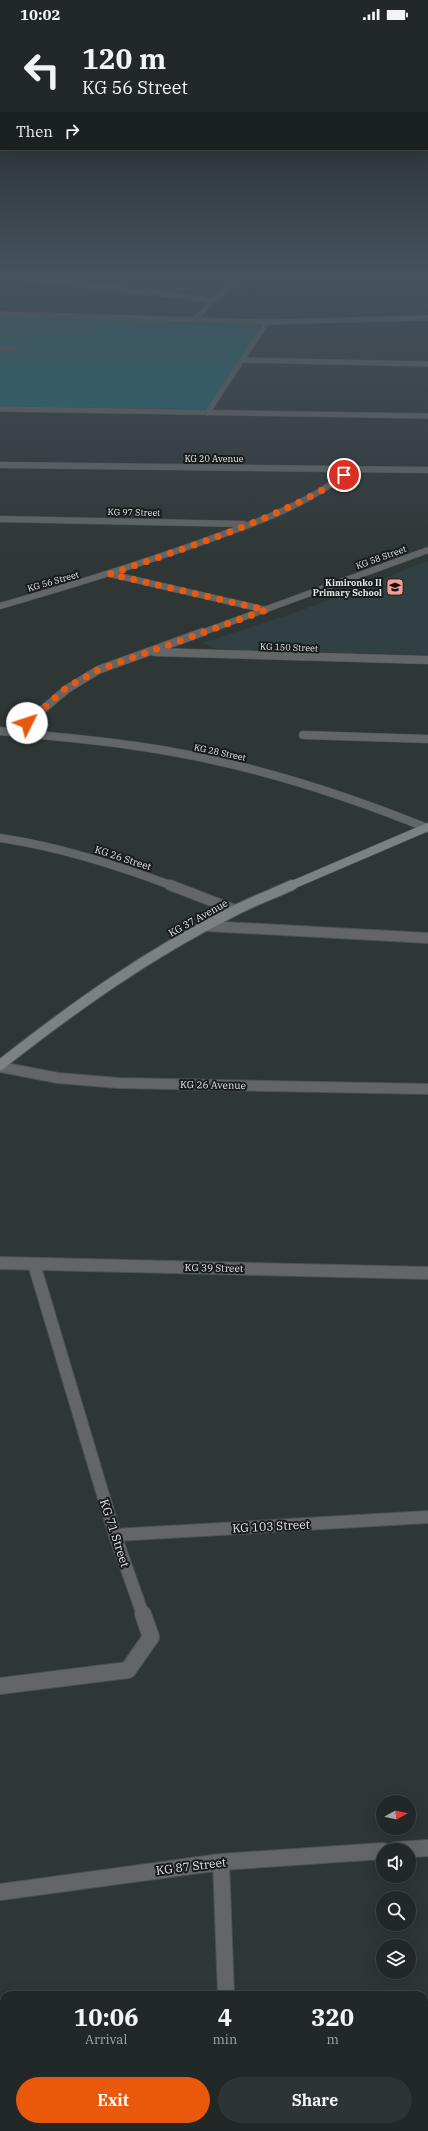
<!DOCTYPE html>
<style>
:root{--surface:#222828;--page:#2e3434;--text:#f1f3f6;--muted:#a2a6a8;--line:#3f4445;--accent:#ea580c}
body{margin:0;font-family:"IBM Plex Serif",serif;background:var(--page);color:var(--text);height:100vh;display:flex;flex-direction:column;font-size:15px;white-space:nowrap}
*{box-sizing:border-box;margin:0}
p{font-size:13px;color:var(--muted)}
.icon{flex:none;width:22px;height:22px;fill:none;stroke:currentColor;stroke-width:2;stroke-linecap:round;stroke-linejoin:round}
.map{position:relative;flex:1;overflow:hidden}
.details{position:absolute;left:0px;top:1963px;width:428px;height:140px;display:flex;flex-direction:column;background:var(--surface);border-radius:12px 12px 0 0;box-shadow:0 4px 16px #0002,0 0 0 1px var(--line)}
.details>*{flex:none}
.hud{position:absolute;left:0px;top:0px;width:428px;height:122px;box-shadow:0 4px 16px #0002,0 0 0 1px var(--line);background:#222828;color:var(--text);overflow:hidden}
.needle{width:26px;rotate:82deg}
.buttons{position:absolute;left:376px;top:1767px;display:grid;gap:8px}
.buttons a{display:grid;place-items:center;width:40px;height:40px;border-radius:50%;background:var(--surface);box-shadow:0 4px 16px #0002,0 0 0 1px var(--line);font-size:20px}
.pin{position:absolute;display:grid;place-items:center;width:34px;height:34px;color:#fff;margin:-17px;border:2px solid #fff;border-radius:50%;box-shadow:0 1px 4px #0007}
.me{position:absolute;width:44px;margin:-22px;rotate:49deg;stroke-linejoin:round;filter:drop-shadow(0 0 3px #0008)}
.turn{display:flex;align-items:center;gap:14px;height:84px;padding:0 16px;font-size:18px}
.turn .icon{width:52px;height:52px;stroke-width:2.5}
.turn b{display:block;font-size:28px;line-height:34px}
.then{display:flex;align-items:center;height:38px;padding:0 16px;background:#0003;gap:8px;font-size:15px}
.eta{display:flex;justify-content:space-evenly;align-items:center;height:68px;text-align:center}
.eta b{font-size:24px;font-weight:700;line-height:28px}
.button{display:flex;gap:8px;margin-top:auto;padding:8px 16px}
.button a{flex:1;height:46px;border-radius:24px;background:var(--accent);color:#fff;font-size:16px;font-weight:700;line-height:46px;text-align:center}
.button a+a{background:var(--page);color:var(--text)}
.status{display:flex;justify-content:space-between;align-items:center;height:28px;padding:0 20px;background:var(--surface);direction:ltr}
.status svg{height:11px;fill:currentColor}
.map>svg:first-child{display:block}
.built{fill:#314143}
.green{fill:#1d6a72}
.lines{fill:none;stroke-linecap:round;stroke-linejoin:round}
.lane-casing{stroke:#4b5252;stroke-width:6}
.street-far5-casing{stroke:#4b5252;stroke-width:6}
.street-far4-casing{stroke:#4b5252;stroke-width:7}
.street-far3-casing{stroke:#4b5252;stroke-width:9}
.street-far2-casing{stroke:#4b5252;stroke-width:12}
.street-far1-casing{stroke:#4b5252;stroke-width:14}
.street-casing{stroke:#4b5252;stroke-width:18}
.secondary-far2-casing{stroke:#4b5252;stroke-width:6}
.secondary-far1-casing{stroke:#4b5252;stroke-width:9}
.secondary-casing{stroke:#4b5252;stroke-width:12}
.lane{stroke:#626666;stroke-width:5}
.street-far5{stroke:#626666;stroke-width:5}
.street-far4{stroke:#626666;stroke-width:6}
.street-far3{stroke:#626666;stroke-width:8}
.street-far2{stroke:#626666;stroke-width:10}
.street-far1{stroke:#626666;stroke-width:12}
.street{stroke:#626666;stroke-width:16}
.secondary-far2{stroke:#7c8182;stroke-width:5}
.secondary-far1{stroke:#7c8182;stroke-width:8}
.secondary{stroke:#7c8182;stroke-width:10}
.route{stroke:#ea580c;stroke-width:7;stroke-dasharray:0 12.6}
.labels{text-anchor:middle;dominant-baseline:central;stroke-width:4;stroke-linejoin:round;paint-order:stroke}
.far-street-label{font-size:9px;fill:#e1e6e7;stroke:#191c1d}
.far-poi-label{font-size:9px;font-weight:bold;fill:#e1e6e7;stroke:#191c1d;text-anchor:end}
.street-label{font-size:10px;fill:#e1e6e7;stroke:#191c1d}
.near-street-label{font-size:12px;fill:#e1e6e7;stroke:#191c1d}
</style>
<div class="status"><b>10:02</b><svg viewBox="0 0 49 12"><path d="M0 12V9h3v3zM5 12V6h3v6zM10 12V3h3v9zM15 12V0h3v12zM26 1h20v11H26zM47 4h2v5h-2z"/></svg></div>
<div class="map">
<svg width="428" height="2103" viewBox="0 0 428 2103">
<rect width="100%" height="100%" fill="#2e3636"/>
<polygon class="built" points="428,533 428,627 238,622 215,620 202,615 297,584"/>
<polygon class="green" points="0,288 260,297 214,381 0,379"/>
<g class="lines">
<g class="lane-casing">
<polyline id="lane" points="0,320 14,320"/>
</g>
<g class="street-far5-casing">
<g id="street-far5">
<polyline points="0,247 213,272"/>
<polyline points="0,286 267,294 428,290"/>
<polyline points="194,292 240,246"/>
<polyline points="242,332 428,336"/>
<polyline points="0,381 428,388"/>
<polyline points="207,385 267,294"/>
</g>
</g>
<g class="street-far4-casing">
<g id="street-far4">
<polyline points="0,437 428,442"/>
<polyline points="0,491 244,496"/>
<polyline points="110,546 266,582"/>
<path d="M 0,578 C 66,559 131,539 196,516 C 248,498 309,477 351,441"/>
<polyline points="201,605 428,522"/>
</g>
</g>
<g class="street-far3-casing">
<g id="street-far3">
<polyline points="154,624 428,632"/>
<path d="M 0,703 C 45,708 91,711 136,718 C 236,732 333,762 427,800"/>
<polyline points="17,703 67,661 98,642 203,604"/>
<polyline points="303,707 428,711"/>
<path d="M 0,810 C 60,819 116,837 173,858"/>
</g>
</g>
<g class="street-far2-casing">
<g id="street-far2">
<polyline points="170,857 235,882"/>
<polyline points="206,898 428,910"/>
<polyline points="0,1039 58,1050 118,1055 428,1061"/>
</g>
</g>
<g class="street-far1-casing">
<g id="street-far1">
<polyline points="0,1235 428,1245"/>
<polyline points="34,1236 115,1507 143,1587"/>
<polyline points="115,1507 428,1489"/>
</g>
</g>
<g class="street-casing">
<g id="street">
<polyline points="0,1658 128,1642 151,1609 143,1586"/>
<polyline points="396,1822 428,1820"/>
<polyline points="221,1834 226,1967"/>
<polyline points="0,1864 221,1834 383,1823"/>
<polyline points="263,2099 265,2103"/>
</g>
</g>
<g class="secondary-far2-casing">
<polyline id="secondary-far2" points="417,246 428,247"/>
</g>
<g class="secondary-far1-casing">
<polyline id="secondary-far1" points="290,858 428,799"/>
</g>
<g class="secondary-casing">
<path id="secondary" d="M 0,1037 C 74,979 149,925 234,883 C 253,873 273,866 292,857"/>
</g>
<use href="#lane" class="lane"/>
<use href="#street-far5" class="street-far5"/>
<use href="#street-far4" class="street-far4"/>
<use href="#street-far3" class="street-far3"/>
<use href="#street-far2" class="street-far2"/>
<use href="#street-far1" class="street-far1"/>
<use href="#street" class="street"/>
<use href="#secondary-far2" class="secondary-far2"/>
<use href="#secondary-far1" class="secondary-far1"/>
<use href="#secondary" class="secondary"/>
</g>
<linearGradient id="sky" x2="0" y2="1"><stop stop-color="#191e1e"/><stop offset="0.46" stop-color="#46525d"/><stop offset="1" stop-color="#46525d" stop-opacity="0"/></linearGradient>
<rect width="428" height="540" fill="url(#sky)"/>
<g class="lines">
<path class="route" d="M 27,695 L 66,660 L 98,642 L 266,582 L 110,546 C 170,525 232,506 289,479 C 308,470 329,460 344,447"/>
</g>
<defs>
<g id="school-square" transform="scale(0.9)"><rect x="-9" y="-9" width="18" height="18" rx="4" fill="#f59c93" stroke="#191c1d"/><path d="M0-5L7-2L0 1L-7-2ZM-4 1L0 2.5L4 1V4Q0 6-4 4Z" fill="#111"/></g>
</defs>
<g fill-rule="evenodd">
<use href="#school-square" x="395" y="559"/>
</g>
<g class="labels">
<g class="far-street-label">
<text x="214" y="430">KG 20 Avenue</text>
<text transform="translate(134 484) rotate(1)">KG 97 Street</text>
<text transform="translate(381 529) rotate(-20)">KG 58 Street</text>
<text transform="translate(53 553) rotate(-16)">KG 56 Street</text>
<text transform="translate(289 619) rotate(2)">KG 150 Street</text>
<text transform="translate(220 724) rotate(12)">KG 28 Street</text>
</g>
<g class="far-poi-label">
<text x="382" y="554">Kimironko II<tspan x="382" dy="10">Primary School</tspan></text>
</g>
<g class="street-label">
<text transform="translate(123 830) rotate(18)">KG 26 Street</text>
<text transform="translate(198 890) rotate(-29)">KG 37 Avenue</text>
<text transform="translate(213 1057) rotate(1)">KG 26 Avenue</text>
<text transform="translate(214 1240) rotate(1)">KG 39 Street</text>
</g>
<g class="near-street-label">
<text transform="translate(271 1498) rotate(-3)">KG 103 Street</text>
<text transform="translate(115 1505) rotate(72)">KG 71 Street</text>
<text transform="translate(191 1838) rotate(-7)">KG 87 Street</text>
</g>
</g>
</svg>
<div class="buttons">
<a><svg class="needle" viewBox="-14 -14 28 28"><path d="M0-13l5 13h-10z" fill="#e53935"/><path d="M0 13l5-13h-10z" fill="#a2a6a8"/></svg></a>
<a><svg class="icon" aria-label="sound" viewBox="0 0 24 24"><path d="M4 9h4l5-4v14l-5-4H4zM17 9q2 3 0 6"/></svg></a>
<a><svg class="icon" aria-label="search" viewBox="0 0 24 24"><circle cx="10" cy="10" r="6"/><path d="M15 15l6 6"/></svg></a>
<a><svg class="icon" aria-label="layers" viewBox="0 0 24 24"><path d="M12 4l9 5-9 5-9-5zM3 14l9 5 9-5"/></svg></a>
</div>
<div class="pin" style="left:344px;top:447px;background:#d93025"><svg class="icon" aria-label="arrive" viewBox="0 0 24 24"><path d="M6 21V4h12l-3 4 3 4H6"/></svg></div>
<svg class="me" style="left:27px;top:695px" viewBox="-20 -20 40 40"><circle r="19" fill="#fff"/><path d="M0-13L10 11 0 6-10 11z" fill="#ea580c"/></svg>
<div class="hud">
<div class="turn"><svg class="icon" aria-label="left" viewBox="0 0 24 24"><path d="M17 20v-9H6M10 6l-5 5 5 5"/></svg><div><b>120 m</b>KG 56 Street</div></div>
<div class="then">Then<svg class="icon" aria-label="right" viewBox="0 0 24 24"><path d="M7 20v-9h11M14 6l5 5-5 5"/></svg></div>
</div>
<section class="details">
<div class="eta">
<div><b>10:06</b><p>Arrival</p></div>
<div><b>4</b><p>min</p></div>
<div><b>320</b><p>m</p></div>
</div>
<div class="button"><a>Exit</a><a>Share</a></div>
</section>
</div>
